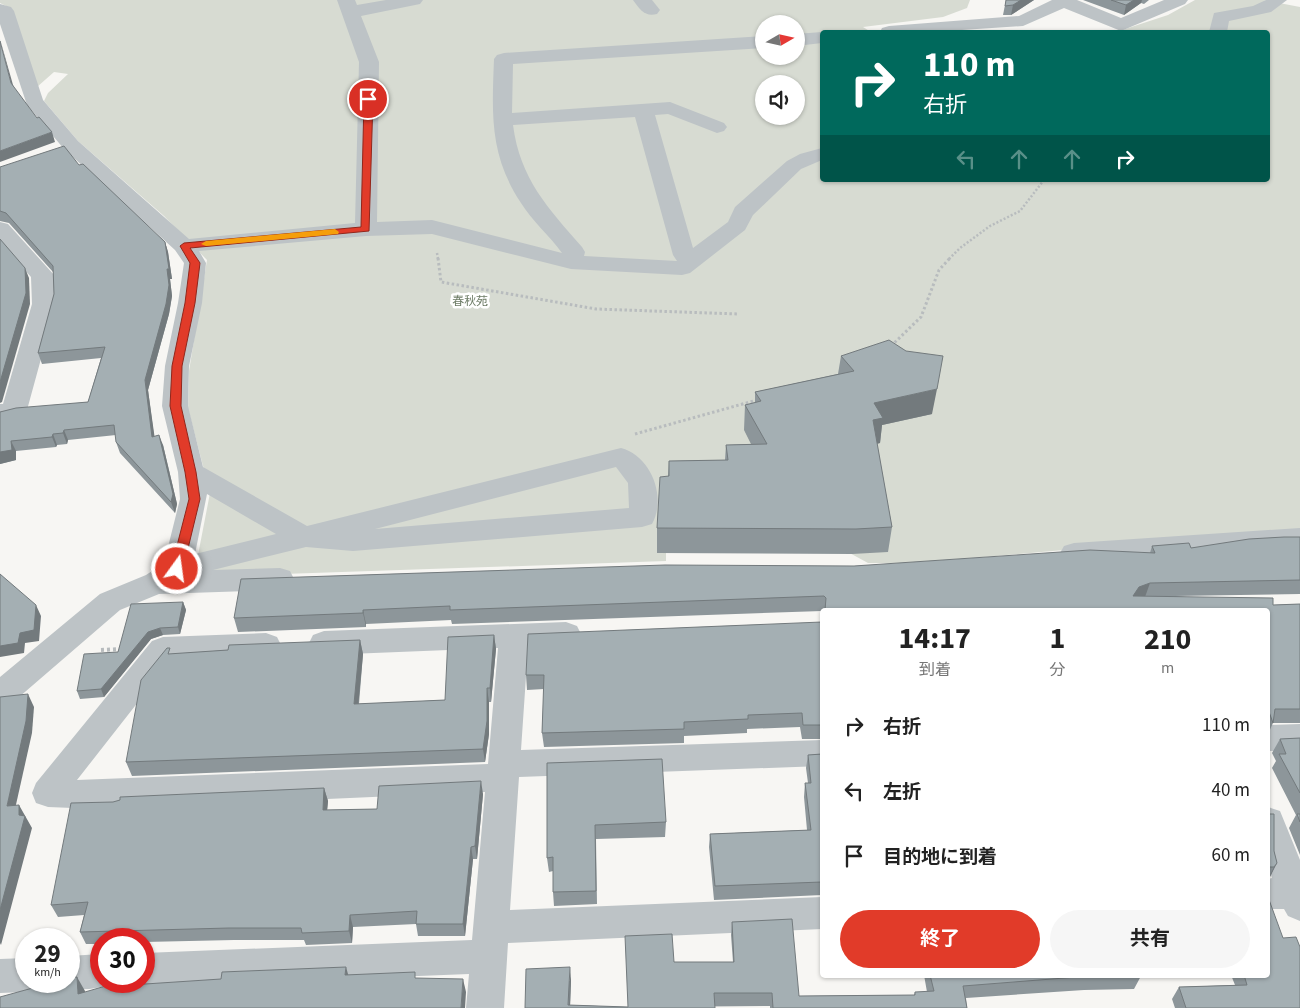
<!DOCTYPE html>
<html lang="ja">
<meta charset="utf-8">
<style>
:root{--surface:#fff;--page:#f6f6f6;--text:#222;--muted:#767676;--accent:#e13b29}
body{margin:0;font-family:"Source Sans 3","Noto Sans JP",sans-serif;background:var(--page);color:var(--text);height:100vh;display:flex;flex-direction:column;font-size:19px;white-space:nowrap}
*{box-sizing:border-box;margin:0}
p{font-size:16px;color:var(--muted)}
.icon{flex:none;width:28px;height:28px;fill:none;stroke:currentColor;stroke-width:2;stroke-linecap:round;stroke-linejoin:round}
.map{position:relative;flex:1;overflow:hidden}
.details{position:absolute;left:820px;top:608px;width:450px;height:370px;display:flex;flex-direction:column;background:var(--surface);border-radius:5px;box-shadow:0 1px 4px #0004}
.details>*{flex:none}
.top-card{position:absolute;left:820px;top:30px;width:450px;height:152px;border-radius:5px;box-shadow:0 1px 4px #0004;background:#00695c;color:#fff;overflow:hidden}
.needle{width:32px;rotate:81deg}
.fabs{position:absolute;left:755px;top:15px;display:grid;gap:10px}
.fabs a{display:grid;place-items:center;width:50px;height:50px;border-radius:50%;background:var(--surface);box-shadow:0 1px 4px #0004;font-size:25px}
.speed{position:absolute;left:15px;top:928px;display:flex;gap:10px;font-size:25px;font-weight:700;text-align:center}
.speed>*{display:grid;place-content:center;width:65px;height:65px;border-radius:50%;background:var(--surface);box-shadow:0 1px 4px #0004;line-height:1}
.speed small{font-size:12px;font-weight:400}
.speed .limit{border:8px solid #d22;background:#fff;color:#111}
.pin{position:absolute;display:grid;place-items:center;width:42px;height:42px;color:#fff;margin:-21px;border:2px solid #fff;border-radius:50%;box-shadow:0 1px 5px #0007}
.me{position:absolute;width:55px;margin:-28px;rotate:14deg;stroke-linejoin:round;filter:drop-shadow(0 0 4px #0008)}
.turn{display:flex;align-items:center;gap:18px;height:105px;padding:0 20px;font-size:22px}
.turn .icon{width:65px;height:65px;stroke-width:2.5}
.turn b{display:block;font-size:35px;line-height:42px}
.lanes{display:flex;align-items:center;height:48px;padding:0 20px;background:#0003;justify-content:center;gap:25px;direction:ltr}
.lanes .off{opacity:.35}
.eta{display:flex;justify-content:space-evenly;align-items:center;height:85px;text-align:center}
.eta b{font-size:30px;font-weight:700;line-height:35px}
.primary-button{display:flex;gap:10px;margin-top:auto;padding:10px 20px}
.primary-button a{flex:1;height:58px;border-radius:30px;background:var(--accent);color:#fff;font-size:20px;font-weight:700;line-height:58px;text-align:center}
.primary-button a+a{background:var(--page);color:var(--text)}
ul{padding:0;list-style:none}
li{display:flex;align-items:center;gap:15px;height:65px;padding:0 20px}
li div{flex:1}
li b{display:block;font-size:19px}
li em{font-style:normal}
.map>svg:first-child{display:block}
.green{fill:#d7dbd2;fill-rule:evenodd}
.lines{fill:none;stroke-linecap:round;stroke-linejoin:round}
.path-far2{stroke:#b8bcbe;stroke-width:2.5;stroke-dasharray:2 2;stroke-linecap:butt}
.path-far1{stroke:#b8bcbe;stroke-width:3;stroke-dasharray:2.5 2.5;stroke-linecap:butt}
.path{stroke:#b8bcbe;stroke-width:4;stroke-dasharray:3 3;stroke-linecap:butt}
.minor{fill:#bdc3c6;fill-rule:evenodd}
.wall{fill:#8d969a}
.shaded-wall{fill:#737a7d}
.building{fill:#a4afb3;stroke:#737a7d}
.route{fill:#e13b29;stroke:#92261b}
.slow{fill:#f59e0b}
.labels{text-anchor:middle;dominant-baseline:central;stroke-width:5;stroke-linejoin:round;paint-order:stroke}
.park-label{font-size:12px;fill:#6c7b65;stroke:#fff}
</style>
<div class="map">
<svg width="1300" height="1008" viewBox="0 0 1300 1008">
<rect width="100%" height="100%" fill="#f7f6f3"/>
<path class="green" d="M 0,0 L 970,0 L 967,8 L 943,17 L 863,27 L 871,32 L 822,32 L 822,180 L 1268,180 L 1268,32 L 1116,32 L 1168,15 L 1195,0 L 1264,0 L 1300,7 L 1300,529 L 916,563 L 868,563 L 846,551 L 666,552 L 666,561 L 196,577 L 198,555 L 210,493 L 188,408 L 189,371 L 207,260 L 164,216 L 78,141 L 44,101 L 48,93 L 68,74 L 54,72 L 37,87 L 6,6 L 0,3 ZM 764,24 L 796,24 L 796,56 L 764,56 ZM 764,84 L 796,84 L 796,116 L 764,116 Z"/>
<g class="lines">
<g class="path-far2">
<polyline points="437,253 438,259"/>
<polyline points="949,259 960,248 990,226 1020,211 1044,180"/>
</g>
<g class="path-far1">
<polyline points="438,258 441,282 596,309 738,314"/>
<polyline points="891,346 921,317 939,270 950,258"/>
<polyline points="635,434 757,400"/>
</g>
<polyline class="path" points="101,650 123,649"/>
<g class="minor">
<path d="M 337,0 L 355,0 L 357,5 L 386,0 L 423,0 L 420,4 L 361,16 L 379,62 L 377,222 L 432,220 L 562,253 C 550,236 532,221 521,203 C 489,155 492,113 494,59 L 497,55 L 504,53 L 764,36 L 764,48 L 513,64 L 512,113 L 670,102 L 724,123 L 727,127 L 724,131 L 717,133 L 668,114 L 655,115 L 693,248 L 728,222 L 735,207 L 787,161 L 800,154 L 822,148 L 822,160 L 801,169 L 753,215 L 745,230 L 690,273 L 682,275 L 571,269 L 432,234 L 366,236 L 199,251 L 206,263 L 202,303 L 189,366 L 188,406 L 203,467 L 307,526 L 621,448 C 651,456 667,497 652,524 L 642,527 L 353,551 L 306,547 L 213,570 L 280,568 L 290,571 L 294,579 L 290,587 L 280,590 L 159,594 L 120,610 L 11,704 L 0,707 L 0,677 L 100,594 L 146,575 L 164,563 L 180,499 L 178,472 L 162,406 L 165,366 L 178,303 L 184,263 L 175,250 L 64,149 L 27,105 L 0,24 L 0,4 L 11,7 L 14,11 L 43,100 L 78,141 L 189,239 L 355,223 L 359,62 ZM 635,117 L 673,255 L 677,261 L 584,256 L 585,252 L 582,247 C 548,208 520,179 513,125 ZM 616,467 L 628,483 L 629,508 L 375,529 ZM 207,494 L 276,534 L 195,554 Z"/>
<path d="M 633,0 L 652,0 L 660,10 L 657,14 C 645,17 640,10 633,0 Z"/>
<polygon points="1052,0 1077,0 1121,18 1164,0 1188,0 1185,4 1121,31 1064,8 1023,26 932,32 880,32 882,28 889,26 1019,16"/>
<polygon points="1266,0 1287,0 1271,12 1229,21 1227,32 1209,32 1214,13 1253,6"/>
<polygon points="822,32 822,43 796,46 796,34"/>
<polygon points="0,222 8,224 55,276 56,304 27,410 23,416 0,422 0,404 3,404 32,304 31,277 0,242"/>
<polygon points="1300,528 1300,548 1074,563 1064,560 1060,553 1064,546 1074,543"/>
<polygon points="566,622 577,626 581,634 577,642 566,646 528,647 521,750 822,740 822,766 519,777 510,910 822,897 822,929 508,943 504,1008 466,1008 469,974 144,987 131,982 144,981 144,953 472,940 485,792 98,809 48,807 36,803 32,793 36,783 152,641 163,637 266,633 277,637 281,645 277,653 266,657 171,660 77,780 488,764 498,648 324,655 313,651 309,643 313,635 324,631"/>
<polygon points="1300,724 1300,750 1268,751 1268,725"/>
<polygon points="1268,807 1280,811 1300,860 1300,921 1288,916 1284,909 1268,909 1268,879 1272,878 1268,865"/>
<path d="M 101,954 L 101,981 L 115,981 L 114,983 C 95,990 75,992 56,985 L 54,981 L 69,981 L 69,956 Z"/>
<polygon points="26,958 26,981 41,981 39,987 26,992 0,993 0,959"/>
</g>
</g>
<g class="wall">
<polygon points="1006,0 1034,0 1011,15 1003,15"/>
<polygon points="1083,0 1149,0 1144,4 1141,3 1124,15"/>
<polygon points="79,165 165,242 168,252 172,279 170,279 172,296 169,314 148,390 154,436 163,445 177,504 175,513 120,453 116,442 116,435 68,440 67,444 57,445 56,447 16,451 16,460 0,464 0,412 88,402 101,358 42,364 38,353 54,294 53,272 9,223 0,221 0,167"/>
<polygon points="841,356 932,414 882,425 880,443 877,444 892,527 888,552 852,554 657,553 657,528 668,476 669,461 725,460 726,445 751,444 744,430 745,405 755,403 755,392 838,374"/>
<polygon points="1300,537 1300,594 1175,596 1273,605 1300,604 1300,723 1273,723 1268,734 1268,610 822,610 822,611 452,624 451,620 366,624 366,627 238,632 234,618 854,566 1150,553 1152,546 1191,548"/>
<polygon points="183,602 186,610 180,634 163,635 151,639 104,697 80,699 77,691 118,652"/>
<polygon points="822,622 822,739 802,739 800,727 747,729 747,733 684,736 684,743 544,747 542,733 544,689 527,690 526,675"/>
<polygon points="494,635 496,649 491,702 489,702 489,734 485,762 132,776 126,762 172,654 228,650 360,640 363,654 359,704 445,700"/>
<polygon points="1300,738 1300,855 1289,828 1296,815 1272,768 1276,761 1272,753 1280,739"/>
<polygon points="822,754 822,897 822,895 714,900 709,847 710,834 807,830 804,797 805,783 808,783 806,768 808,755"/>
<polygon points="547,763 666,822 665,837 596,839 597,904 554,906 553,892 553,871 549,872 547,858"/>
<polygon points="324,788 328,801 327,810 377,809 483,794 477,859 473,859 465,936 418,936 416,924 353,927 352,943 306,945 304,940 234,940 144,942 144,939 101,939 101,944 86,944 80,932 84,915 58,917 51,905 113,802"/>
<polygon points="1268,814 1274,851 1277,863 1268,879"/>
<polygon points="732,922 799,996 914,995 915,992 927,992 924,975 1141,976 1134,989 1084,990 966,998 967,1008 770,1008 770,1006 525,1008 571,980 570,1005 628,1007 674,962 733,962 731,935"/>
<polygon points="1231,975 1268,975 1300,1008 1175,1008 1172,999 1179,987 1235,985"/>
</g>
<g class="shaded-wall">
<polygon points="1021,0 1034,0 1011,15 1013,5"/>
<polygon points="1134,0 1142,0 1141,3 1124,15 1126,5"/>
<polygon points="0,39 15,92 11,83"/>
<polygon points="52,132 55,142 0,162 0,151"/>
<polygon points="165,242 168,252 172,279 170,279 172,296 169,314 148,390 156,447 152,437 145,380 167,269"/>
<polygon points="25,268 29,278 30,304 2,402 0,403 0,382"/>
<polygon points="937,389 932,414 882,425 880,443 869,445 874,403"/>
<polygon points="64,430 68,440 67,444 63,433"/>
<polygon points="53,434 57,445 56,447 52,437"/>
<polygon points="159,435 163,445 177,504 175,513 171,502"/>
<polygon points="11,441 16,451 16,460 0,464 0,452"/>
<polygon points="1150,583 1145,597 1133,596 1139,587"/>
<polygon points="183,602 186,610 180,634 178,627"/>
<polygon points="36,605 41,616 39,641 25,643 24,653 0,657 0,646 20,633"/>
<polygon points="363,610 366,624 366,627 363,613"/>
<polygon points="160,628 163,635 151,639 104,697 101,689 148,632"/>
<polygon points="494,635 496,649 491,702 490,688"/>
<polygon points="360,640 363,654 357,718 354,704"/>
<polygon points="487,688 489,702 489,734 485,762 483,749"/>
<polygon points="28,694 34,707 32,733 13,818 7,806"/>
<polygon points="481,781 483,794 477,859 475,846"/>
<polygon points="324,788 328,801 326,823 323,810"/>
<polygon points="19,805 32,828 1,945 0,943 0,910 19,815"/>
<polygon points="471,847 473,859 465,936 463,924"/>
<polygon points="1277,863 1270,877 1268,879 1274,867"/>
<polygon points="350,915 353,927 352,943 349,931"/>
<polygon points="346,967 350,981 345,975"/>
<polygon points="570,967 571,980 570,1008 569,1008"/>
<polygon points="77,977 85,991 86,1007 78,994"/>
<polygon points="463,979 466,992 465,1008 461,1008"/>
</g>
<g class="building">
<polygon points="1006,0 1021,0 1013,5 1005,6"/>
<polygon points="1111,0 1134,0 1126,5"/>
<polygon points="0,41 11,83 37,118 39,117 52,132 0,151"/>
<polygon points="64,146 79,165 83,164 165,242 169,269 167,269 169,285 166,304 145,380 152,437 159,435 173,494 171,502 116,442 114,425 64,430 63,433 53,434 52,437 11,441 12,450 0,452 0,412 16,408 88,402 105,347 38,353 54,294 53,266 6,213 0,211 0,167"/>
<polygon points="0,239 25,268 26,293 0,382"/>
<polygon points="889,340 906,351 943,356 937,389 874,403 883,418 873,420 892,527 856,529 657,528 660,477 669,476 669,461 728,460 726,445 767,444 745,405 761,401 755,392 854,371 841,356"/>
<polygon points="1284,537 1300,537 1300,580 1150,583 1139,587 1133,596 1273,598 1273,605 1300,604 1300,709 1275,709 1273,723 1268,709 1268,610 825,610 826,598 824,596 450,610 450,606 363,610 363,613 234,618 241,579 665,565 854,566 1090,550 1155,553 1152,546 1189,543 1191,548 1249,539"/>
<polygon points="0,574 36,605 34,630 20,633 18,643 0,646"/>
<polygon points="183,602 178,627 160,628 148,632 101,689 77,691 84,654 118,652 131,604"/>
<polygon points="822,622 822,725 803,725 802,713 748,715 748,719 684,722 684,729 542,733 544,675 526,675 528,634"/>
<polygon points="494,635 490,688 487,688 487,721 483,749 126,762 141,680 167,648 170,648 168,654 228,650 229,645 360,640 354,704 445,700 448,637"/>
<polygon points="28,694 26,721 7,806 19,805 19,815 25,816 0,910 0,697"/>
<polygon points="1300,738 1300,793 1279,754 1286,754 1280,739"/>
<polygon points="822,754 822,882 715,886 710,834 811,830 805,783 811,783 808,755"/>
<polygon points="662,759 666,822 595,825 596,891 553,892 553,857 547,858 547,763"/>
<polygon points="481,781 475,846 471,847 463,924 416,924 417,911 350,915 349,931 302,933 301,928 229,928 80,932 88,902 51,905 71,803 113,802 120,800 120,797 324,788 323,810 377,809 379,786"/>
<polygon points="1268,814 1274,814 1274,851 1277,863 1274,867 1268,867"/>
<polygon points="1297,814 1300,814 1300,822"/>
<polygon points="1268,897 1283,938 1296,937 1300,947 1300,1008 1186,1008 1179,987 1247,985 1244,975 1268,975"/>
<polygon points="792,919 799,996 915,995 915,992 934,991 930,975 1141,976 1090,976 963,986 967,1008 773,1008 772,993 714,993 715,1008 525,1008 526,969 570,967 568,1005 628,1007 625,936 672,934 674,962 734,962 732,922"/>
<polygon points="346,967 345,975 415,972 415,978 463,979 461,1008 0,1008 0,997 58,981 69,981 69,978 72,977 77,977 78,994 123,981 130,981 130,985 221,979 222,972"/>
</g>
<polygon class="route" points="368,96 373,99 369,231 190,248 200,263 195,303 182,366 181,406 196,472 200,499 183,569 182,572 173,572 171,569 189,499 185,472 170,406 172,366 185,303 190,263 180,246 184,243 361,227 364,99"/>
<polygon class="slow" points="335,229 339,232 338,234 206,246 201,244 206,241"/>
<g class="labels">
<g class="park-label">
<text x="470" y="301">春秋苑</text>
</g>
</g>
</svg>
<div class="fabs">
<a><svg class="needle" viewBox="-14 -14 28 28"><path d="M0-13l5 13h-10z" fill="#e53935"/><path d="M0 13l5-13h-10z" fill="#767676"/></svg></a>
<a><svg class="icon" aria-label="sound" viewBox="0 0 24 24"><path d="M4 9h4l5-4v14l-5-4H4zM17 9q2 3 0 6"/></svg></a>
</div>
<div class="speed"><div>29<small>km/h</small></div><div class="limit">30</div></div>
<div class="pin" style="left:368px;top:99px;background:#d93025"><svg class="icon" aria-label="arrive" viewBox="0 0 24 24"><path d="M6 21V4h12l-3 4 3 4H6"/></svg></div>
<svg class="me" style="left:177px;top:569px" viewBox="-20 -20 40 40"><circle r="17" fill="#e13b29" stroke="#fff" stroke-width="3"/><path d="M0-11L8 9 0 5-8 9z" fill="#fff"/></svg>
<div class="top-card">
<div class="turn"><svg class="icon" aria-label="right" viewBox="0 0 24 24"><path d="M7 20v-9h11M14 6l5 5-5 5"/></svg><div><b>110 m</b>右折</div></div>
<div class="lanes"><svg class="icon off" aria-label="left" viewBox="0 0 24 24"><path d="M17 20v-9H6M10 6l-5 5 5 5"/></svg><svg class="icon off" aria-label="ahead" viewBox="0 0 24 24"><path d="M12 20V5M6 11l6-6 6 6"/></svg><svg class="icon off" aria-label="ahead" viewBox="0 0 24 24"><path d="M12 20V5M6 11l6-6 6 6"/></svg><svg class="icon" aria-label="right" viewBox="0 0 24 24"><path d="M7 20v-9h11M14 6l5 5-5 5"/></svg></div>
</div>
<section class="details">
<div class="eta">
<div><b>14:17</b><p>到着</p></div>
<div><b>1</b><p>分</p></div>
<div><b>210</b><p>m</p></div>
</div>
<ul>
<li><svg class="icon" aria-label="right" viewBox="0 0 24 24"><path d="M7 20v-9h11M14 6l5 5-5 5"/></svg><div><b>右折</b></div><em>110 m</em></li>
<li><svg class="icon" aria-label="left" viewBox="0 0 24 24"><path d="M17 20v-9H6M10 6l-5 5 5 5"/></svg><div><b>左折</b></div><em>40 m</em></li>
<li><svg class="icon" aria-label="arrive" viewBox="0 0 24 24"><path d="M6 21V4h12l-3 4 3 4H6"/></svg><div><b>目的地に到着</b></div><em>60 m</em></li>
</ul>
<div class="primary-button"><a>終了</a><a>共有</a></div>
</section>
</div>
